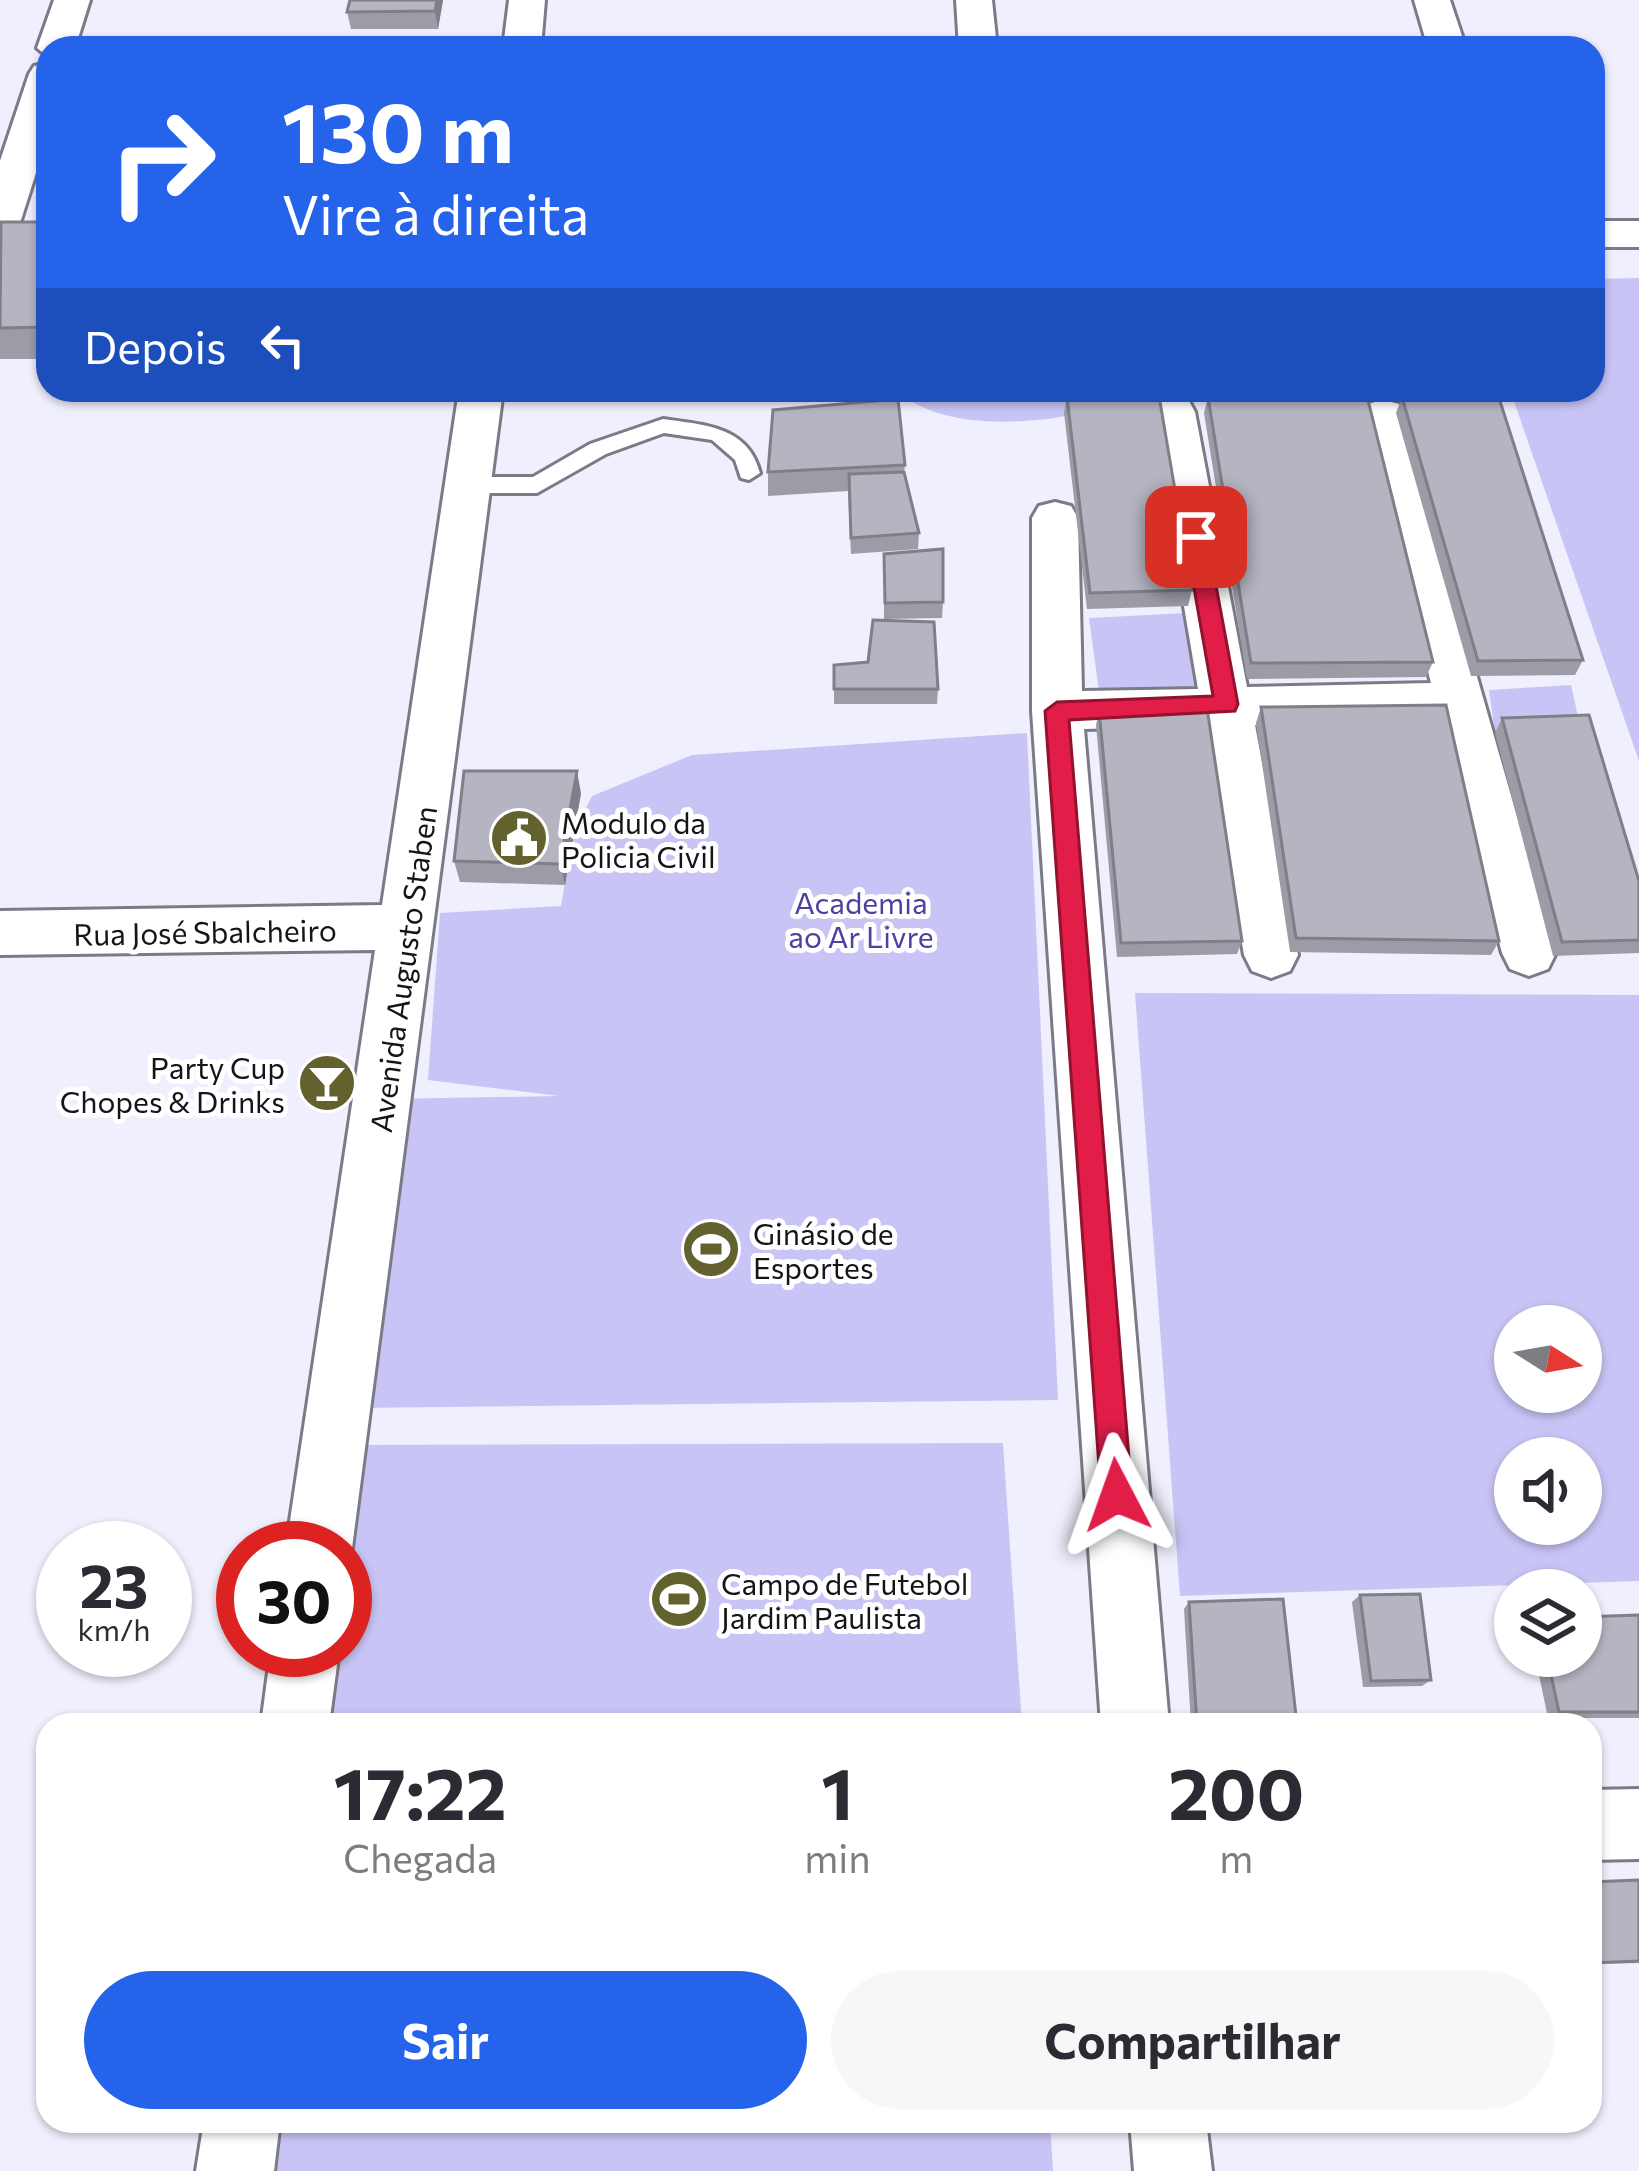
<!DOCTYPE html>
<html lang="pt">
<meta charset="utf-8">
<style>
:root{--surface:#fff;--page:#f7f7f7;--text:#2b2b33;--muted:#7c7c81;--accent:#2563eb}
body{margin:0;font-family:Commissioner,sans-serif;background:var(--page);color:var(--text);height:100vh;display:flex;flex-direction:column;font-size:45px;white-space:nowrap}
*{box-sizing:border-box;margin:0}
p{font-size:39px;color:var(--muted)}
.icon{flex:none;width:66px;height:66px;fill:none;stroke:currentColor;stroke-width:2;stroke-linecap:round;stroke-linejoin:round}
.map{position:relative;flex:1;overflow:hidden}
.panel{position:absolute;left:36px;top:1713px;width:1566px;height:420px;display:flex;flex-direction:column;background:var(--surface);border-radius:36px;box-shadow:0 3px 9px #0004}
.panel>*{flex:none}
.banner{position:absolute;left:36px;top:36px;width:1569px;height:366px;border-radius:36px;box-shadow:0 3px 9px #0004;background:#2563eb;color:#fff;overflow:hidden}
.needle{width:78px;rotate:101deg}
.buttons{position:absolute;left:1494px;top:1305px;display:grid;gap:24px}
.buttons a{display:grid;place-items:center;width:108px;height:108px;border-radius:50%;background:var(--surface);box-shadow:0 3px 9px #0004;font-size:60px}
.speed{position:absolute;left:36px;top:1521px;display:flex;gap:24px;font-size:60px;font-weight:700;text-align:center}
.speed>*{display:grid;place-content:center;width:156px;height:156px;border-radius:50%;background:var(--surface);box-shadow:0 3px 9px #0004;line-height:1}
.speed small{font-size:30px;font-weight:400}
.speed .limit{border:18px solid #d22;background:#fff;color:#111}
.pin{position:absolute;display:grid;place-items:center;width:102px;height:102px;color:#fff;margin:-51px;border-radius:24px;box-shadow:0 6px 18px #0006}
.me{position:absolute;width:132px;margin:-66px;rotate:356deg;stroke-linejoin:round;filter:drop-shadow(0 0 9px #0008)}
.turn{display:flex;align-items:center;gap:42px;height:252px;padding:0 48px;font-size:54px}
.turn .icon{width:156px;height:156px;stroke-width:2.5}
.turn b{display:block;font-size:84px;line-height:102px}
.then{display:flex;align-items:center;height:114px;padding:0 48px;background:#0003;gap:24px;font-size:45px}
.eta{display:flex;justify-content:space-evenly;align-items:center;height:204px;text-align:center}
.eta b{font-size:72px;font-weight:700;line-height:84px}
.button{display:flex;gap:24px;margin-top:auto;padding:24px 48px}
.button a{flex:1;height:138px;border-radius:72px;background:var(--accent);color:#fff;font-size:48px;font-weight:700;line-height:138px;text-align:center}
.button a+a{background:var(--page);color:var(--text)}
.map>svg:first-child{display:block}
.green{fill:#c8c5f6;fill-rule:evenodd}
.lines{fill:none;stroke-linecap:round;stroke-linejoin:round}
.service-casing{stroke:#7b7a87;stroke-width:6}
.minor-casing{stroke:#7b7a87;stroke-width:6}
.service{fill:#fff;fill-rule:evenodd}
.minor{fill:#fff;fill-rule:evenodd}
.wall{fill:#9c9ca7}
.shaded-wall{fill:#7f7f88}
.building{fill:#b5b5c2;stroke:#7f7f88;stroke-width:3}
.route{fill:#e11d48;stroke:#92132f;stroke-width:3}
.labels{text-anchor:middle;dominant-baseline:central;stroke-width:10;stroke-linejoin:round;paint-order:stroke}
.poi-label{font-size:30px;fill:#141419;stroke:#fff;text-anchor:start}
.park-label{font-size:30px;fill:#513ea0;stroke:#fff}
.street-label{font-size:30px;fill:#141419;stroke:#fff}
</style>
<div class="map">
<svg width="1639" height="2171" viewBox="0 0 1639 2171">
<rect width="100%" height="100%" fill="#efeffd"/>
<g class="green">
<polygon points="1639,278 1639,761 1510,390 1593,390 1593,279"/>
<path d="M 897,390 L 1393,390 L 1398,400 L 1125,400 C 1068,423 946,438 897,390 Z"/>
<polygon points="1187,613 1197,686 1099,691 1089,618"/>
<polygon points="1571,685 1581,730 1495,733 1489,690"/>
<polygon points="1027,733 1058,1400 351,1408 386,1099 559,1096 428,1080 440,913 561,906 573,834 592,796 692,755"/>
<path d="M 1135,993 L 1639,995 L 1639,1581 L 1180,1596 ZM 1581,1326 L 1581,1392 L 1515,1392 L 1515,1326 ZM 1581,1458 L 1581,1524 L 1515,1524 L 1515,1458 Z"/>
<polygon points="1003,1443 1022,1725 315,1725 324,1650 345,1650 347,1445"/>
<polygon points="271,2121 1050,2121 1053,2171 265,2171"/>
</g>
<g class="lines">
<g class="service-casing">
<path id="service" d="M 663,419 C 704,425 748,426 760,473 L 749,480 L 741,478 L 735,460 L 712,440 L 664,433 L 606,454 L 537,493 L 469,493 L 458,485 L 469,477 L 533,477 L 590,444 Z"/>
</g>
<g class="minor-casing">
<g id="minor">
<polygon points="54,0 90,0 75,48 48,48 48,57 37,48"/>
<polygon points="509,0 545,0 541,48 503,48"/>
<polygon points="956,0 992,0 997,48 959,48"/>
<polygon points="1414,0 1450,0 1466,48 1428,48"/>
<polygon points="48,63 48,135 20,223 14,232 0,236 0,161 29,74 34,66"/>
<rect x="1593" y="221" width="46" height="26"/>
<polygon points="459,390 503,390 352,1548 345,1564 345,1548 286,1548 375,950 0,955 0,911 382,905"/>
<polygon points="1173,397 1189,401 1195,412 1247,687 1431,683 1361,415 1367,404 1383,400 1399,404 1556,953 1548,969 1529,976 1510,969 1502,953 1441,720 1255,725 1298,955 1290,971 1271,978 1252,971 1244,955 1205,726 1084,729 1169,1725 1101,1725 1032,711 1032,518 1039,506 1055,502 1071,506 1078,518 1082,691 1198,689 1151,412 1157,401"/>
<polygon points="271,1650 339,1650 329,1725 261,1725"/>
<polygon points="1639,1789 1639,1859 1590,1860 1590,1790"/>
<polygon points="204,2121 280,2121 274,2171 196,2171"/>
<polygon points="1130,2121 1206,2121 1212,2171 1134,2171"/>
</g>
</g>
<use href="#service" class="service"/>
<use href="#minor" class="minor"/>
</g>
<g class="wall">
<polygon points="443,0 438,29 351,29 347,12"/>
<polygon points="48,222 48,359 0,359 0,226"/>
<rect x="707" y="390" width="98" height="3"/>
<polygon points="1067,397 1192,590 1188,606 1087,609 1064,413"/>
<polygon points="1208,397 1433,662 1426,677 1247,679 1204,413"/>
<polygon points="1402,397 1583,660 1575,675 1471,676 1396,413"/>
<polygon points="905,465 904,472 919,533 918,549 851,554 848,491 768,496 768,472"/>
<polygon points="884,570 943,602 942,618 884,619"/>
<polygon points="834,665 938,689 937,704 834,704"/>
<polygon points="1261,707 1499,941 1491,955 1290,952 1256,723"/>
<polygon points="1099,710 1242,941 1237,954 1117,957 1096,725"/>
<polygon points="1502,718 1639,881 1639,953 1553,956 1495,733"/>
<polygon points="581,793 565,885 460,882 454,861"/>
<polygon points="1360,1595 1431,1680 1422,1686 1363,1687 1352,1602"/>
<polygon points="1189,1602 1297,1725 1191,1725 1184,1609"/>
<polygon points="1639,1615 1639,1718 1548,1718 1535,1656 1581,1656"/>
<polygon points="1639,1880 1639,1963 1590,1964 1590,1882"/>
</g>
<g class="shaded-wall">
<polygon points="437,0 443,0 438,29 435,11"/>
<polygon points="577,771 581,793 565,885 560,864"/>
</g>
<g class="building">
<polygon points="350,0 437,0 435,11 347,12"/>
<polygon points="1,222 48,222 48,327 0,328"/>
<polygon points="1159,396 1192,590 1090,593 1067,397"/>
<polygon points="1367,396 1433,662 1251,663 1208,397"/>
<polygon points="1402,397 1499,398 1583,660 1478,661"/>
<polygon points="898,399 905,465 768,472 773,410"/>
<polygon points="904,472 919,533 851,538 849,474"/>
<polygon points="943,549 943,602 885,603 884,554"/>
<polygon points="873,620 934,622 938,689 834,689 834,665 868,662"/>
<polygon points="1446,705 1499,941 1296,938 1261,707"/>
<polygon points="1207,708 1242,941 1121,943 1099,710"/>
<polygon points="1589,715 1639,881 1639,940 1562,942 1502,718"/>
<polygon points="464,771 577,771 560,864 454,861"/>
<polygon points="1420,1594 1431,1680 1371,1681 1360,1595"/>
<polygon points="1283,1599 1297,1725 1197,1725 1189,1602"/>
<polygon points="1639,1615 1639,1712 1559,1712 1547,1656 1581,1656 1581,1617"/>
<polygon points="1639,1880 1639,1961 1590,1963 1590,1882"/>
</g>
<polygon class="route" points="1196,529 1207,537 1238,704 1235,711 1069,720 1132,1495 1128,1505 1117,1510 1106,1505 1101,1495 1045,711 1057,702 1213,696 1185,537"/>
<defs>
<g id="civic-disc" transform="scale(3)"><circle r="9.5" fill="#63612e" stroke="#fff"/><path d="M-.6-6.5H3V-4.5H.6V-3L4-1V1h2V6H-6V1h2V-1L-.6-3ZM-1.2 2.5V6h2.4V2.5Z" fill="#fff"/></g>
<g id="bar-disc" transform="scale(3)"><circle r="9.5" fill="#63612e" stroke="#fff"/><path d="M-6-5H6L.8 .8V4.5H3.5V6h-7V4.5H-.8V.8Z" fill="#fff"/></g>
<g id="stadium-disc" transform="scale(3)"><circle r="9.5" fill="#63612e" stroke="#fff"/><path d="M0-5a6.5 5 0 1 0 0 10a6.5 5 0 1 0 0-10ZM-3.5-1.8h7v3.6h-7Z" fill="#fff"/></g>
</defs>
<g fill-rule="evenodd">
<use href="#civic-disc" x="519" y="838"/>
<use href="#bar-disc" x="327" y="1083"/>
<use href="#stadium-disc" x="711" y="1249"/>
<use href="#stadium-disc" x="679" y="1599"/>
</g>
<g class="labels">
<g class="poi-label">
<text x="561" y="821">Modulo da<tspan x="561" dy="34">Policia Civil</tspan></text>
<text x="285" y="1066" text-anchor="end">Party Cup<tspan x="285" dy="34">Chopes &amp; Drinks</tspan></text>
<text x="753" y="1232">Ginásio de<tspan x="753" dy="34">Esportes</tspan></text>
<text x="721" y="1582">Campo de Futebol<tspan x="721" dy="34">Jardim Paulista</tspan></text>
</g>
<g class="park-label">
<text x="861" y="901">Academia<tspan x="861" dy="34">ao Ar Livre</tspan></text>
</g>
<g class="street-label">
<text transform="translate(205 931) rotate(-1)">Rua José Sbalcheiro</text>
<text transform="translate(402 969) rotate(-82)">Avenida Augusto Staben</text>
</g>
</g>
</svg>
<div class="buttons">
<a><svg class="needle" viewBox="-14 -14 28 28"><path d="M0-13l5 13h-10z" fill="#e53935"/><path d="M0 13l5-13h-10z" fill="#7c7c81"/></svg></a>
<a><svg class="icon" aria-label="sound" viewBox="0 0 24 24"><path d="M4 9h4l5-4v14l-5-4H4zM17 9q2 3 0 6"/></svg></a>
<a><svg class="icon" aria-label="layers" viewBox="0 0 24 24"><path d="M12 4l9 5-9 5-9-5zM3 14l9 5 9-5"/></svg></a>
</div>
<div class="speed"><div>23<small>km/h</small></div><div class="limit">30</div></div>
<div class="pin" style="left:1196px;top:537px;background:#d93025"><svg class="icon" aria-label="arrive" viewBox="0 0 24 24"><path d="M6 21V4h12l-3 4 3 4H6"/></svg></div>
<svg class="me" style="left:1117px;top:1495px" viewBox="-20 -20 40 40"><path d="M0-17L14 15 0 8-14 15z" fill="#e11d48" stroke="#fff" stroke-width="4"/></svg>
<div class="banner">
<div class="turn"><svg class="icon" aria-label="right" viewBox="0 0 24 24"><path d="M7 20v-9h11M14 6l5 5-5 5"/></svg><div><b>130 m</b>Vire à direita</div></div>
<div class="then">Depois<svg class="icon" aria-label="left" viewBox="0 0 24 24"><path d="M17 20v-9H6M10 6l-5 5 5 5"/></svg></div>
</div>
<section class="panel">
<div class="eta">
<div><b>17:22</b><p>Chegada</p></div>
<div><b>1</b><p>min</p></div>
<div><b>200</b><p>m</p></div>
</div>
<div class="button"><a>Sair</a><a>Compartilhar</a></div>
</section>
</div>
